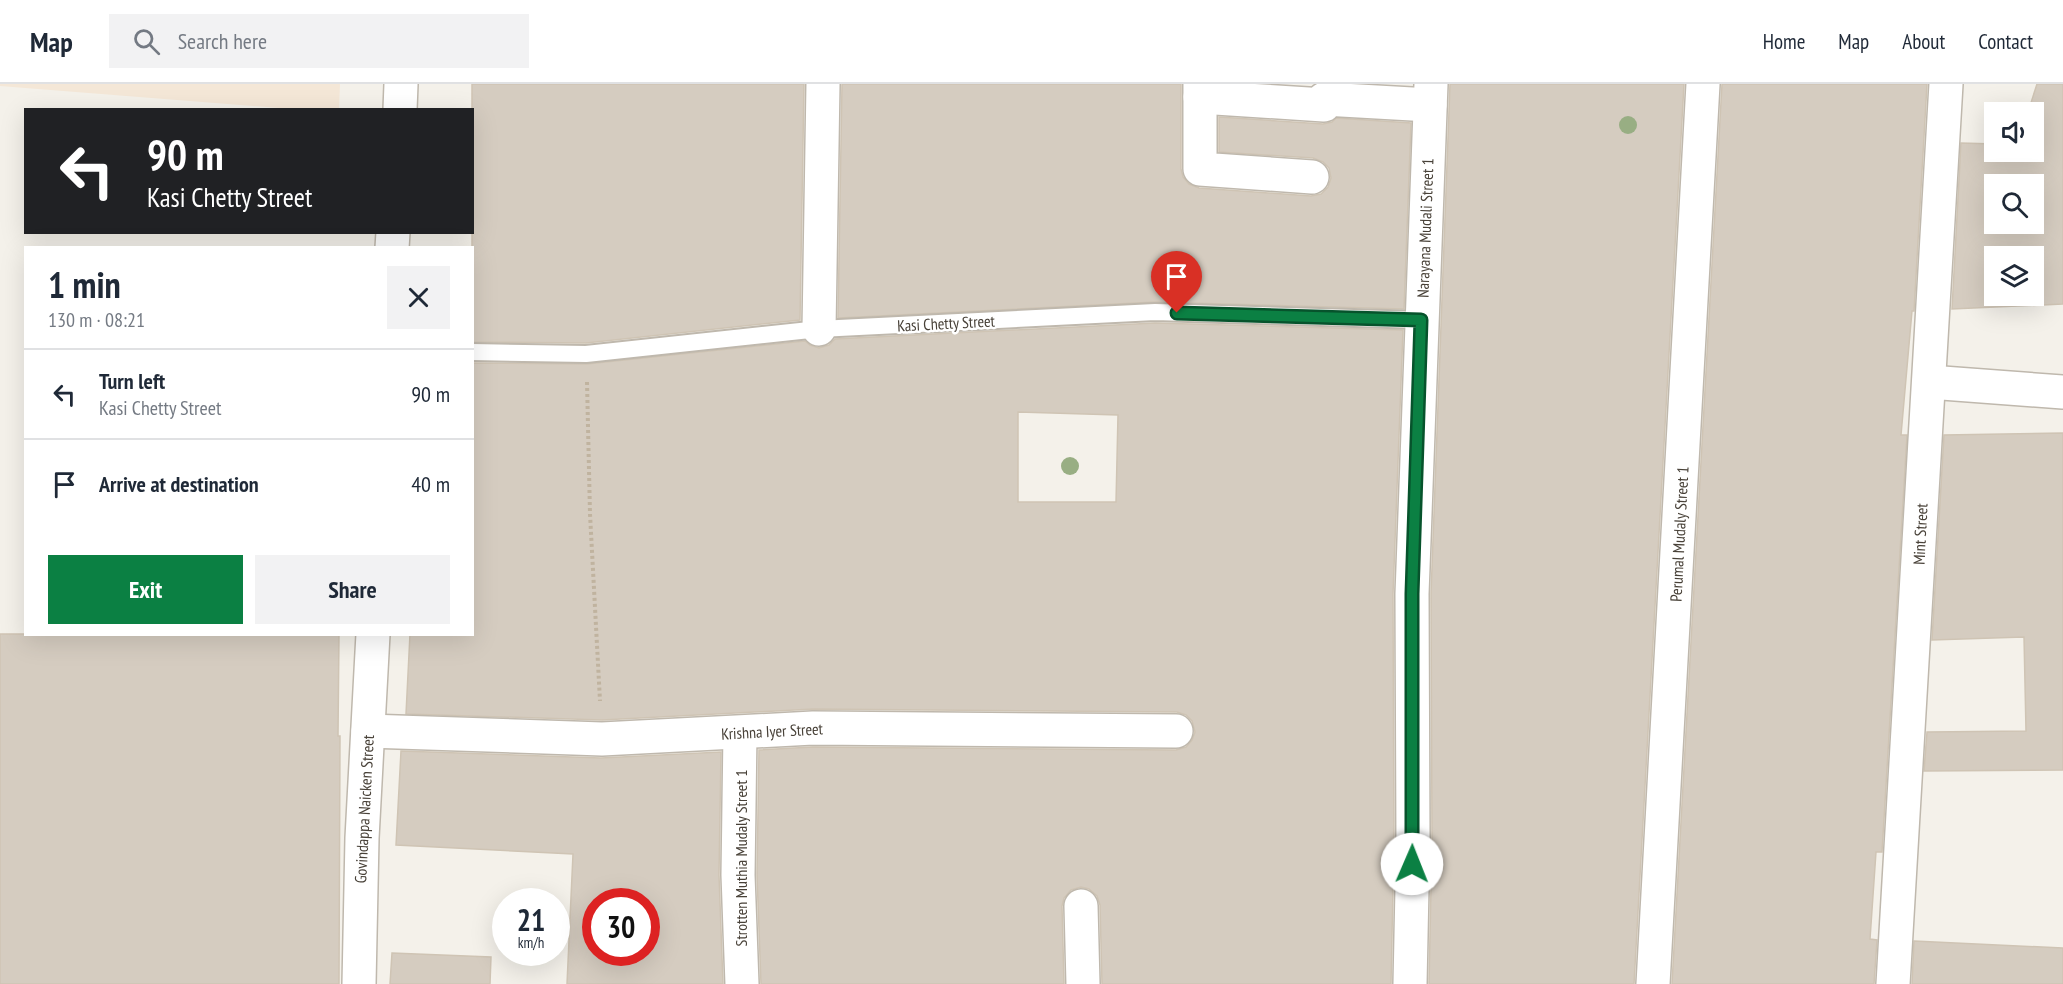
<!DOCTYPE html>
<meta charset="utf-8">
<style>
:root{--surface:#fff;--page:#f2f2f3;--text:#1f2937;--muted:#747a83;--line:#e0e1e3;--accent:#0b8043}
body{margin:0;font-family:"PT Sans Narrow",sans-serif;background:var(--page);color:var(--text);height:100vh;display:flex;flex-direction:column;font-size:22px;white-space:nowrap}
*{box-sizing:border-box;margin:0}
p{font-size:20px;color:var(--muted)}
.icon{flex:none;width:33px;height:33px;fill:none;stroke:currentColor;stroke-width:2;stroke-linecap:round;stroke-linejoin:round}
.map{position:relative;flex:1;overflow:hidden}
.side{position:absolute;left:24px;top:162px;width:450px;height:390px;display:flex;flex-direction:column;background:var(--surface);border-radius:0px;box-shadow:0 6px 24px #0002}
.side>*{flex:none}
.guide{position:absolute;left:24px;top:24px;width:450px;height:126px;border-radius:0px;box-shadow:0 6px 24px #0002;background:#202124;color:#fff;overflow:hidden}
.fabs{position:absolute;left:1984px;top:18px;display:grid;gap:12px}
.fabs a{display:grid;place-items:center;width:60px;height:60px;border-radius:0px;background:var(--surface);box-shadow:0 6px 24px #0002;font-size:30px}
.speed{position:absolute;left:492px;top:804px;display:flex;gap:12px;font-size:30px;font-weight:700;text-align:center}
.speed>*{display:grid;place-content:center;width:78px;height:78px;border-radius:50%;background:var(--surface);box-shadow:0 6px 24px #0002;line-height:1}
.speed small{font-size:15px;font-weight:400}
.speed .limit{border:9px solid #d22;background:#fff;color:#111}
.pin{position:absolute;display:grid;place-items:center;width:51px;height:51px;color:#fff;margin:-62px -26px;border-radius:50% 50% 50% 0;rotate:-45deg;box-shadow:0 0 6px #0007}
.pin .icon{rotate:45deg}
.me{position:absolute;width:66px;margin:-33px;rotate:1deg;stroke-linejoin:round;filter:drop-shadow(0 0 4px #0008)}
.turn{display:flex;align-items:center;gap:21px;height:126px;padding:0 24px;font-size:27px}
.turn .icon{width:78px;height:78px;stroke-width:2.5}
.turn b{display:block;font-size:42px;line-height:51px}
.round{display:grid;place-items:center;flex:none;width:63px;height:63px;border-radius:0px;background:var(--page)}
.overview{display:flex;align-items:center;justify-content:space-between;height:102px;padding:0 24px}
h1{font-size:36px;font-weight:800;line-height:45px}
.action{display:flex;gap:12px;margin-top:auto;padding:12px 24px}
.action a{flex:1;height:69px;border-radius:0px;background:var(--accent);color:#fff;font-size:24px;font-weight:800;line-height:69px;text-align:center}
.action a+a{background:var(--page);color:var(--text)}
ul{padding:0;list-style:none}
li{display:flex;align-items:center;gap:18px;height:90px;padding:0 24px;border-top:2px solid var(--line)}
li div{flex:1}
li b{display:block;font-size:22px}
li em{font-style:normal}
header{display:flex;align-items:center;gap:36px;box-sizing:border-box;height:84px;padding:0 30px;background:var(--surface);border-bottom:2px solid var(--line)}
header strong{font-size:28px}
nav{display:flex;gap:33px;margin-inline-start:auto;font-size:21px}
.search{width:420px;height:54px;background:var(--page);display:flex;align-items:center;gap:15px;box-sizing:border-box;padding:0 21px;border-radius:0px;color:var(--muted);font-size:22px}
.map>svg:first-child{display:block}
.commercial{fill:#f4e7d7}
.building{fill:#d5ccc0;stroke:#cfc4b4;stroke-width:1.5;fill-rule:evenodd}
.lines{fill:none;stroke-linecap:round;stroke-linejoin:round}
.service-casing{stroke:#bfb8ad;stroke-width:20}
.minor-casing{stroke:#bfb8ad;stroke-width:36}
.path{stroke:#c0b39f;stroke-width:4;stroke-dasharray:3 3;stroke-linecap:butt}
.service{stroke:#fff;stroke-width:16}
.minor{stroke:#fff;stroke-width:33}
.tree{fill:#98ae83}
.route-casing{stroke:#07532c;stroke-width:15}
.route{stroke:#0b8043;stroke-width:10}
.labels{text-anchor:middle;dominant-baseline:central;stroke-width:5;stroke-linejoin:round;paint-order:stroke}
.street-label{font-size:16px;fill:#484138;stroke:#fff}
</style>
<header>
<strong>Map</strong>
<div class="search"><svg class="icon" aria-label="search" viewBox="0 0 24 24"><circle cx="10" cy="10" r="6"/><path d="M15 15l6 6"/></svg>Search here</div>
<nav><a>Home</a><a>Map</a><a>About</a><a>Contact</a></nav>
</header>
<div class="map">
<svg width="2063" height="900" viewBox="0 0 2063 900">
<rect width="100%" height="100%" fill="#f4f1ea"/>
<polygon class="commercial" points="0,0 340,0 339,25 292,25 0,2"/>
<g class="building">
<polygon points="472,0 804,0 800,236 586,259 472,258"/>
<polygon points="842,0 1181,0 1181,85 1183,93 1189,100 1199,104 1311,112 1321,110 1328,103 1331,94 1329,84 1323,78 1313,74 1219,68 1219,33 1323,40 1332,38 1336,34 1411,39 1404,225 1155,218 838,234"/>
<polygon points="1450,0 1684,0 1634,900 1429,900 1432,756 1431,510"/>
<polygon points="1722,0 1927,0 1914,227 1912,227 1901,351 1907,351 1882,768 1876,768 1870,855 1877,856 1874,900 1672,900"/>
<path d="M 2037,0 L 2063,0 L 2063,220 L 1952,225 L 1961,59 L 1995,60 L 1995,68 L 2034,68 L 2034,28 L 2028,28 ZM 1995,100 L 2034,100 L 2034,140 L 1995,140 ZM 1995,172 L 2034,172 L 2034,212 L 1995,212 Z"/>
<path d="M 1155,239 L 1403,246 L 1393,510 L 1394,756 L 1391,900 L 1102,900 L 1100,821 L 1097,812 L 1089,805 L 1081,803 L 1071,806 L 1064,814 L 1062,822 L 1064,900 L 761,900 L 757,791 L 759,666 L 813,663 L 1176,666 L 1186,663 L 1192,656 L 1195,648 L 1192,637 L 1186,631 L 1177,628 L 813,625 L 602,636 L 406,630 L 410,550 L 472,550 L 472,279 L 587,280 L 805,257 L 810,261 L 819,264 L 829,261 L 835,255 ZM 1018,328 L 1118,331 L 1116,418 L 1018,418 Z"/>
<polygon points="2063,349 2063,686 1924,687 1927,648 2026,647 2024,553 1932,556 1944,351"/>
<polygon points="0,550 339,550 338,652 340,652 339,900 0,900"/>
<path d="M 401,667 L 601,674 L 721,668 L 719,791 L 723,900 L 567,900 L 573,770 L 396,761 ZM 596,818 L 646,818 L 646,868 L 596,868 Z"/>
<polygon points="1914,857 2063,864 2063,900 1912,900"/>
<polygon points="392,869 491,873 490,900 390,900"/>
</g>
<g class="lines">
<g class="service-casing">
<polyline id="service" points="472,268 586,270 819,245 1155,228 1421,236"/>
</g>
<g class="minor-casing">
<g id="minor">
<polyline points="1200,0 1200,85 1312,93"/>
<polyline points="1200,13 1324,21 1324,15 1430,21"/>
<polyline points="400,26 401,0"/>
<polyline points="392,164 393,148"/>
<polyline points="819,245 823,0"/>
<polyline points="1929,298 2063,308"/>
<polyline points="368,647 602,655 813,644 1176,647"/>
<polyline points="740,649 738,791 742,900"/>
<polyline points="1081,822 1083,900"/>
<polyline points="359,900 362,754 373,550"/>
<polyline points="1410,900 1413,756 1412,510 1431,0"/>
<polyline points="1653,900 1703,0"/>
<polyline points="1893,900 1946,0"/>
</g>
</g>
<polyline class="path" points="587,298 590,430 600,617"/>
<use href="#service" class="service"/>
<use href="#minor" class="minor"/>
</g>
<g class="tree">
<circle cx="1628" cy="41" r="9"/>
<circle cx="1070" cy="382" r="9"/>
</g>
<g class="lines">
<g class="route-casing">
<polyline id="route" points="1177,229 1421,236 1412,510 1412,780"/>
</g>
<use href="#route" class="route"/>
</g>
<g class="labels">
<g class="street-label">
<text transform="translate(1425 144) rotate(-88)">Narayana Mudali Street 1</text>
<text transform="translate(946 239) rotate(-3)">Kasi Chetty Street</text>
<text transform="translate(1679 450) rotate(-87)">Perumal Mudaly Street 1</text>
<text transform="translate(1920 450) rotate(-87)">Mint Street</text>
<text transform="translate(772 647) rotate(-3)">Krishna Iyer Street</text>
<text transform="translate(364 725) rotate(-87)">Govindappa Naicken Street</text>
<text transform="translate(741 774) rotate(-90)">Strotten Muthia Mudaly Street 1</text>
</g>
</g>
</svg>
<div class="fabs">
<a><svg class="icon" aria-label="sound" viewBox="0 0 24 24"><path d="M4 9h4l5-4v14l-5-4H4zM17 9q2 3 0 6"/></svg></a>
<a><svg class="icon" aria-label="search" viewBox="0 0 24 24"><circle cx="10" cy="10" r="6"/><path d="M15 15l6 6"/></svg></a>
<a><svg class="icon" aria-label="layers" viewBox="0 0 24 24"><path d="M12 4l9 5-9 5-9-5zM3 14l9 5 9-5"/></svg></a>
</div>
<div class="speed"><div>21<small>km/h</small></div><div class="limit">30</div></div>
<div class="pin" style="left:1177px;top:229px;background:#d93025"><svg class="icon" aria-label="arrive" viewBox="0 0 24 24"><path d="M6 21V4h12l-3 4 3 4H6"/></svg></div>
<svg class="me" style="left:1412px;top:780px" viewBox="-20 -20 40 40"><circle r="19" fill="#fff"/><path d="M0-13L10 11 0 6-10 11z" fill="#0b8043"/></svg>
<div class="guide">
<div class="turn"><svg class="icon" aria-label="left" viewBox="0 0 24 24"><path d="M17 20v-9H6M10 6l-5 5 5 5"/></svg><div><b>90 m</b>Kasi Chetty Street</div></div>
</div>
<section class="side">
<div class="overview"><div><h1>1 min</h1><p>130 m · 08:21</p></div><a class="round"><svg class="icon" aria-label="close" viewBox="0 0 24 24"><path d="M6 6l12 12M18 6L6 18"/></svg></a></div>
<ul>
<li><svg class="icon" aria-label="left" viewBox="0 0 24 24"><path d="M17 20v-9H6M10 6l-5 5 5 5"/></svg><div><b>Turn left</b><p>Kasi Chetty Street</p></div><em>90 m</em></li>
<li><svg class="icon" aria-label="arrive" viewBox="0 0 24 24"><path d="M6 21V4h12l-3 4 3 4H6"/></svg><div><b>Arrive at destination</b></div><em>40 m</em></li>
</ul>
<div class="action"><a>Exit</a><a>Share</a></div>
</section>
</div>
